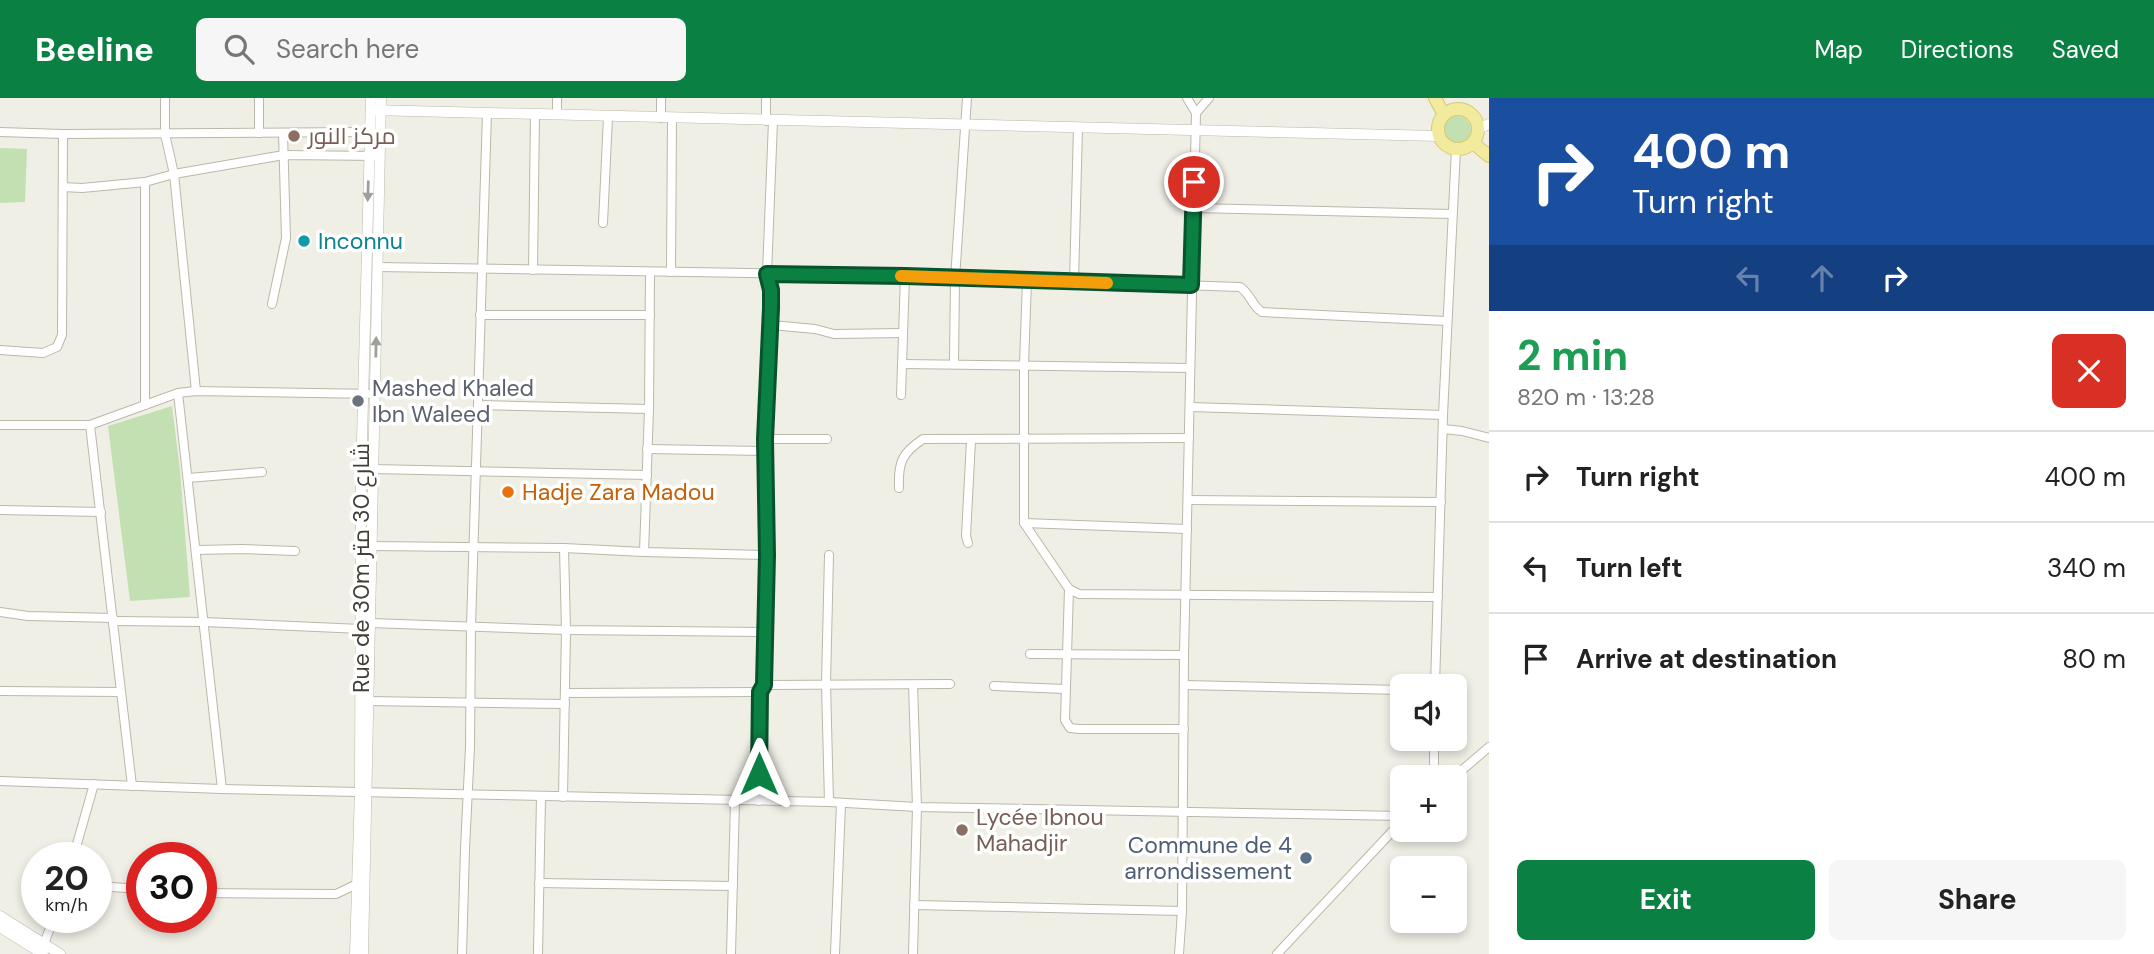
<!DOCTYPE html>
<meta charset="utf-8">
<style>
:root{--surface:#fff;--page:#f6f6f6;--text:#222;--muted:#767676;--line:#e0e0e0;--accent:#0b8043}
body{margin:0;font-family:"DM Sans",Cairo,sans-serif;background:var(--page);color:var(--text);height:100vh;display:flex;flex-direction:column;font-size:26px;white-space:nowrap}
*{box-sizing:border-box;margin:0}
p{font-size:23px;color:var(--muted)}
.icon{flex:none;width:38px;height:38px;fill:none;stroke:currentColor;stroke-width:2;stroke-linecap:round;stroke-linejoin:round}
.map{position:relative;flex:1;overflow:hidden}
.sheet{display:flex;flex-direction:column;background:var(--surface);width:665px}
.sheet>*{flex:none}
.banner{background:#1a4fa0;color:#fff;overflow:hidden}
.fabs{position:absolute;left:1390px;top:576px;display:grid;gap:14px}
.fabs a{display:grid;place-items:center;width:77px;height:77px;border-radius:10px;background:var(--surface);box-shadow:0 4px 10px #0003;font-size:35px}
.speed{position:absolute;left:21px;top:744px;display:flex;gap:14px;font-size:35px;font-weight:700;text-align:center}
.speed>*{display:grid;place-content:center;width:91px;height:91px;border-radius:50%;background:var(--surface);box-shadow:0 4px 10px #0003;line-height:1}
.speed small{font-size:18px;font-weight:400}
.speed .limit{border:10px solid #d22;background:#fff;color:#111}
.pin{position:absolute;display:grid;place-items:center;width:60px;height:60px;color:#fff;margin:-30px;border:4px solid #fff;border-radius:50%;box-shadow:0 2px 7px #0007}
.me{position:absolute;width:77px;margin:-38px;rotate:0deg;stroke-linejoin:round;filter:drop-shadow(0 0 5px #0008)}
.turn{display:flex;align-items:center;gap:24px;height:147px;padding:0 28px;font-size:32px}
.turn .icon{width:91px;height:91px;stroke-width:2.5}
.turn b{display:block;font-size:49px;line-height:60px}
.lanes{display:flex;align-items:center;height:66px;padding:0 28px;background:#0003;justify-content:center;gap:35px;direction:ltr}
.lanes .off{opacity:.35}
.round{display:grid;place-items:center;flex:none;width:74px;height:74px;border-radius:10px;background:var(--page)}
.head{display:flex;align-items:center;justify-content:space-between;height:119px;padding:0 28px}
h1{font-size:42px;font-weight:700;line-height:52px;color:#1e9e55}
.cta{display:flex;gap:14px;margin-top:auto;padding:14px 28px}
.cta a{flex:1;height:80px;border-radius:10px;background:var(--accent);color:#fff;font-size:28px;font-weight:700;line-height:80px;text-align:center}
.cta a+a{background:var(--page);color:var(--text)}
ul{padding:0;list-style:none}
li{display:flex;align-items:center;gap:21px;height:91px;padding:0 28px;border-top:2px solid var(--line)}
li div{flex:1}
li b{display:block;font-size:26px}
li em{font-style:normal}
header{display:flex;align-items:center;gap:42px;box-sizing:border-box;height:98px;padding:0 35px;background:var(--accent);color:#fff}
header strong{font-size:33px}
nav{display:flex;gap:38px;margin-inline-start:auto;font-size:24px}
.search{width:490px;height:63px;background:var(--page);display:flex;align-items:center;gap:18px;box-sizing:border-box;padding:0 24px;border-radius:10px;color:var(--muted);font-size:26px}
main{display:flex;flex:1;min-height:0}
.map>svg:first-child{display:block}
.green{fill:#c3e0b3}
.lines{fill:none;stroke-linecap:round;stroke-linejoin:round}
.minor-casing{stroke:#bbb8a9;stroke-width:10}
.tertiary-casing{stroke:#bbb8a9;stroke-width:11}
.primary-casing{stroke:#d5c96f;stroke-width:14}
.minor{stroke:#fff;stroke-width:8}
.tertiary{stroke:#fff;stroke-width:10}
.primary{stroke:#f2ea9d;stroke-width:12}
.oneway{fill:#a0a09a}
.route-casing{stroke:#07532c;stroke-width:18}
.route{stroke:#0b8043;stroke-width:12}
.slow{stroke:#f59e0b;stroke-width:12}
.education-dot{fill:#8d6e63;stroke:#fff;stroke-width:2.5}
.culture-dot{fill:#0f9aa8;stroke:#fff;stroke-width:2.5}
.worship-dot{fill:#6b7280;stroke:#fff;stroke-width:2.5}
.food-dot{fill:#e8710a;stroke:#fff;stroke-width:2.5}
.service-dot{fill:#5c6f8a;stroke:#fff;stroke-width:2.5}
.labels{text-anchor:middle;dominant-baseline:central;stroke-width:7;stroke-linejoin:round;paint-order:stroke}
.education-label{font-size:23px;fill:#785e54;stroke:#fff;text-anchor:start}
.culture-label{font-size:23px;fill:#0d838f;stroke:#fff;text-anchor:start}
.worship-label{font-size:23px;fill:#5b616d;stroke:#fff;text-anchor:start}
.food-label{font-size:23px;fill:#c56008;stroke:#fff;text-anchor:start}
.street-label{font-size:23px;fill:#424036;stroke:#fff}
.service-label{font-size:23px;fill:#4e5e75;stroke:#fff;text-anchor:end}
</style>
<header>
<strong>Beeline</strong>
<div class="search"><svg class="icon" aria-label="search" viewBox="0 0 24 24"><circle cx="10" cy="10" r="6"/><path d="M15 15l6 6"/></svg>Search here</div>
<nav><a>Map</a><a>Directions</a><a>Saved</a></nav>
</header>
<main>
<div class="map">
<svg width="1489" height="856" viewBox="0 0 1489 856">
<rect width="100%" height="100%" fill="#f0efe6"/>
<g class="green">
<circle cx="1457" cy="32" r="14"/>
<polygon points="0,50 27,51 25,104 0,105"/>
<polygon points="172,308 180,372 190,499 130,503 108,328"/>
</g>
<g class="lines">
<g class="minor-casing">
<g id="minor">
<polyline points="165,0 165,36 174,76 196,293"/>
<polyline points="1196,15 1209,0"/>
<polyline points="557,17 557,0"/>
<polyline points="661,20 661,0"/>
<polyline points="766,23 766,0"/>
<polyline points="0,34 63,36 370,34"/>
<polyline points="259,35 259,0"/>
<polyline points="63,89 82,90 145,84 174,76 284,57 380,58"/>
<polyline points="1194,110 1452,116"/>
<polyline points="603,125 608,19"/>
<path d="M 377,169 L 878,177 L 1240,189 C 1250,195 1252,208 1262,214 L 1447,223"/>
<polyline points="533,172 535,17"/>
<polyline points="671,174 672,20"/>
<polyline points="1027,183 1024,266 1024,425 1069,491 1079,496 1438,499"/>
<polyline points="1074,184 1078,29"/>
<polyline points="272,206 286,140 283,35"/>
<polyline points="480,217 650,217"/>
<polyline points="771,227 815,231 834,236 903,235"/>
<polyline points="0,252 43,255 57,249 62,237 63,36"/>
<polyline points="954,265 955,181 967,0"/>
<polyline points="902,266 1190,270"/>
<polyline points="178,295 222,691"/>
<polyline points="901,297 905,178"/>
<polyline points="145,307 145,84"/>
<polyline points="478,307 649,311"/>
<polyline points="1190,309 1443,317"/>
<polyline points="0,327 90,327 178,295 196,293 375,296"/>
<polyline points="90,327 132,688"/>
<polyline points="1444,331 1462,333 1489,340"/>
<polyline points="765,341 827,341"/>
<polyline points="647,351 765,353"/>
<polyline points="373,371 647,377"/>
<polyline points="188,380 262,374"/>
<path d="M 899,390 C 898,364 902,355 923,341 L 1189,340"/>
<polyline points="1188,402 1441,404"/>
<polyline points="0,412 101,414"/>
<polyline points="1024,425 1187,431"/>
<polyline points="968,445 966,438 971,342"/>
<polyline points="371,448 564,450 644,454 767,457"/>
<polyline points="196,452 242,451 295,453"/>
<polyline points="644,454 649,311 650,174"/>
<polyline points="829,457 826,586 829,704"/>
<polyline points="1069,491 1065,622 1070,630 1079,631 1184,631"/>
<polyline points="0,514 28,518 113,520"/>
<polyline points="114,523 204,524 361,531"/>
<polyline points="371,525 566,532 765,534"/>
<polyline points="1030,556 1184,557"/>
<polyline points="764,587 950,586"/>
<polyline points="1185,587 1402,592"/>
<polyline points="994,588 1065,591"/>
<polyline points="1435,588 1443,317 1456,51"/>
<polyline points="0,593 121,594"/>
<polyline points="566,595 760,594"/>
<polyline points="368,603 565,606"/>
<polyline points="1434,640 1434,679"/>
<polyline points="1454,679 1489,649"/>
<polyline points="0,683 222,691 829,704 917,709 1402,718"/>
<polyline points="563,699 566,532 564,450"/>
<polyline points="759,703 760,594 764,587 767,457 765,341 771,193 767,176 773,23"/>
<polyline points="73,760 94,686"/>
<polyline points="539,785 733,788"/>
<polyline points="96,788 142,791"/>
<polyline points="201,795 336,796 357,786"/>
<polyline points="914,807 1182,813"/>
<polyline points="44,846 54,819"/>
<polyline points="462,856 465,751 470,649 471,528 487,15"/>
<polyline points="538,856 541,699"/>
<polyline points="731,856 735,703"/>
<polyline points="835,856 841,705"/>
<polyline points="913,856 917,709 913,587"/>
<polyline points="1179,856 1182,813 1184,557 1196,15 1187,0"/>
<polyline points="1277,856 1402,723"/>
</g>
</g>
<g class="tertiary-casing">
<g id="tertiary">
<polyline points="371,12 1439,38"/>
<polyline points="1479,30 1489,26"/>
<polyline points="0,818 60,856"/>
<polyline points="0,829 43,856"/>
<polyline points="355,856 360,693 361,380 371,0"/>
<polyline points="363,856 381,0"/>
</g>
</g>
<g class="primary-casing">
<g id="primary">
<polyline points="1435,0 1444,17"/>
<circle cx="1458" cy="31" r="20"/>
<polyline points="1473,45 1489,58"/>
</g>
</g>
<use href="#minor" class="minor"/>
<use href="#tertiary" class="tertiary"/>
<use href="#primary" class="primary"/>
</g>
<defs><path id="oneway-solid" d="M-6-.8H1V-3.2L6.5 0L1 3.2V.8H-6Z" transform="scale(1.75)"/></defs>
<g class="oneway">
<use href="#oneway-solid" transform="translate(368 93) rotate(92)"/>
<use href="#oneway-solid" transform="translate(376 249) rotate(-89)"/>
</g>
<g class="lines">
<g class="route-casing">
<polyline id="route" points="759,676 760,594 764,587 767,457 765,341 771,210 771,192 767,176 905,178 1191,187 1194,84"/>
</g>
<use href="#route" class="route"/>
<polyline class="slow" points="901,178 1107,185"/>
</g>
<g class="education-dot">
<circle cx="294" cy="38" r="7"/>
<circle cx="962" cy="732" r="7"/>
</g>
<circle class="culture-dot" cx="304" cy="143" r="7"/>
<circle class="worship-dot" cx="358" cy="303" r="7"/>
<circle class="food-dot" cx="508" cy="394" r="7"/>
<circle class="service-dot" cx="1306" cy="760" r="7"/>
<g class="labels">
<g class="education-label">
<text x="308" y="38">مركز النور</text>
<text x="976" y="719">Lycée Ibnou<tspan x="976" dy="26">Mahadjir</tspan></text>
</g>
<g class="culture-label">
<text x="318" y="143">Inconnu</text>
</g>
<g class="worship-label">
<text x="372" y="290">Mashed Khaled<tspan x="372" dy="26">Ibn Waleed</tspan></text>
</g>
<g class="food-label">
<text x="522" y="394">Hadje Zara Madou</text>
</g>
<g class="street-label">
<text transform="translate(361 470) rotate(-90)">Rue de 30m شارع 30 متر</text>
</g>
<g class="service-label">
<text x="1292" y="747">Commune de 4<tspan x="1292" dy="26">arrondissement</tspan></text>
</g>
</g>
</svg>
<div class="fabs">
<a><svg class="icon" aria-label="sound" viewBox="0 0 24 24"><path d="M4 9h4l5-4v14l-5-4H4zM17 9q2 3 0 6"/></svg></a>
<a>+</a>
<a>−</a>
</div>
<div class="speed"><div>20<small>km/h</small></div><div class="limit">30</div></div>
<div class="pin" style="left:1194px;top:84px;background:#d93025"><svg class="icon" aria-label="arrive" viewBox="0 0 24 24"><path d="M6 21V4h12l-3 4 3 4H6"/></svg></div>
<svg class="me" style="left:759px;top:676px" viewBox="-20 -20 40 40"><path d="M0-17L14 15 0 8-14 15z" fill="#0b8043" stroke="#fff" stroke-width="4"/></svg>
</div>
<section class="sheet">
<div class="banner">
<div class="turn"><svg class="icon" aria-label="right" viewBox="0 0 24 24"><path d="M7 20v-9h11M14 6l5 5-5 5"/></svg><div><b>400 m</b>Turn right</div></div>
<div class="lanes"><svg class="icon off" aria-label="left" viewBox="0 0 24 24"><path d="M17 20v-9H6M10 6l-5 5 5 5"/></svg><svg class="icon off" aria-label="ahead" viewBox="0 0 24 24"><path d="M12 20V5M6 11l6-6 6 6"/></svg><svg class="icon" aria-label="right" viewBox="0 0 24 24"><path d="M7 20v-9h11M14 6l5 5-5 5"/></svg></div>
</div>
<div class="head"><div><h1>2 min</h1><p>820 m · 13:28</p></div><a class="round" style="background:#d93025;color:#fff"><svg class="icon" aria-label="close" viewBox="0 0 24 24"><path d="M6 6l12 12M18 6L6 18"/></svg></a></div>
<ul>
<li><svg class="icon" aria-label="right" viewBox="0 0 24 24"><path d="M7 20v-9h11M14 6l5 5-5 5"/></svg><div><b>Turn right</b></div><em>400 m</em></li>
<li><svg class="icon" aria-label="left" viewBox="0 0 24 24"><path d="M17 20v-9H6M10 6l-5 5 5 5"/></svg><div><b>Turn left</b></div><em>340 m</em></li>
<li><svg class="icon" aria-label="arrive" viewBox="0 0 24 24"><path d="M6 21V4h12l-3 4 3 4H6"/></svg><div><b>Arrive at destination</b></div><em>80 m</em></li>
</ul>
<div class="cta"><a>Exit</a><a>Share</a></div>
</section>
</main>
